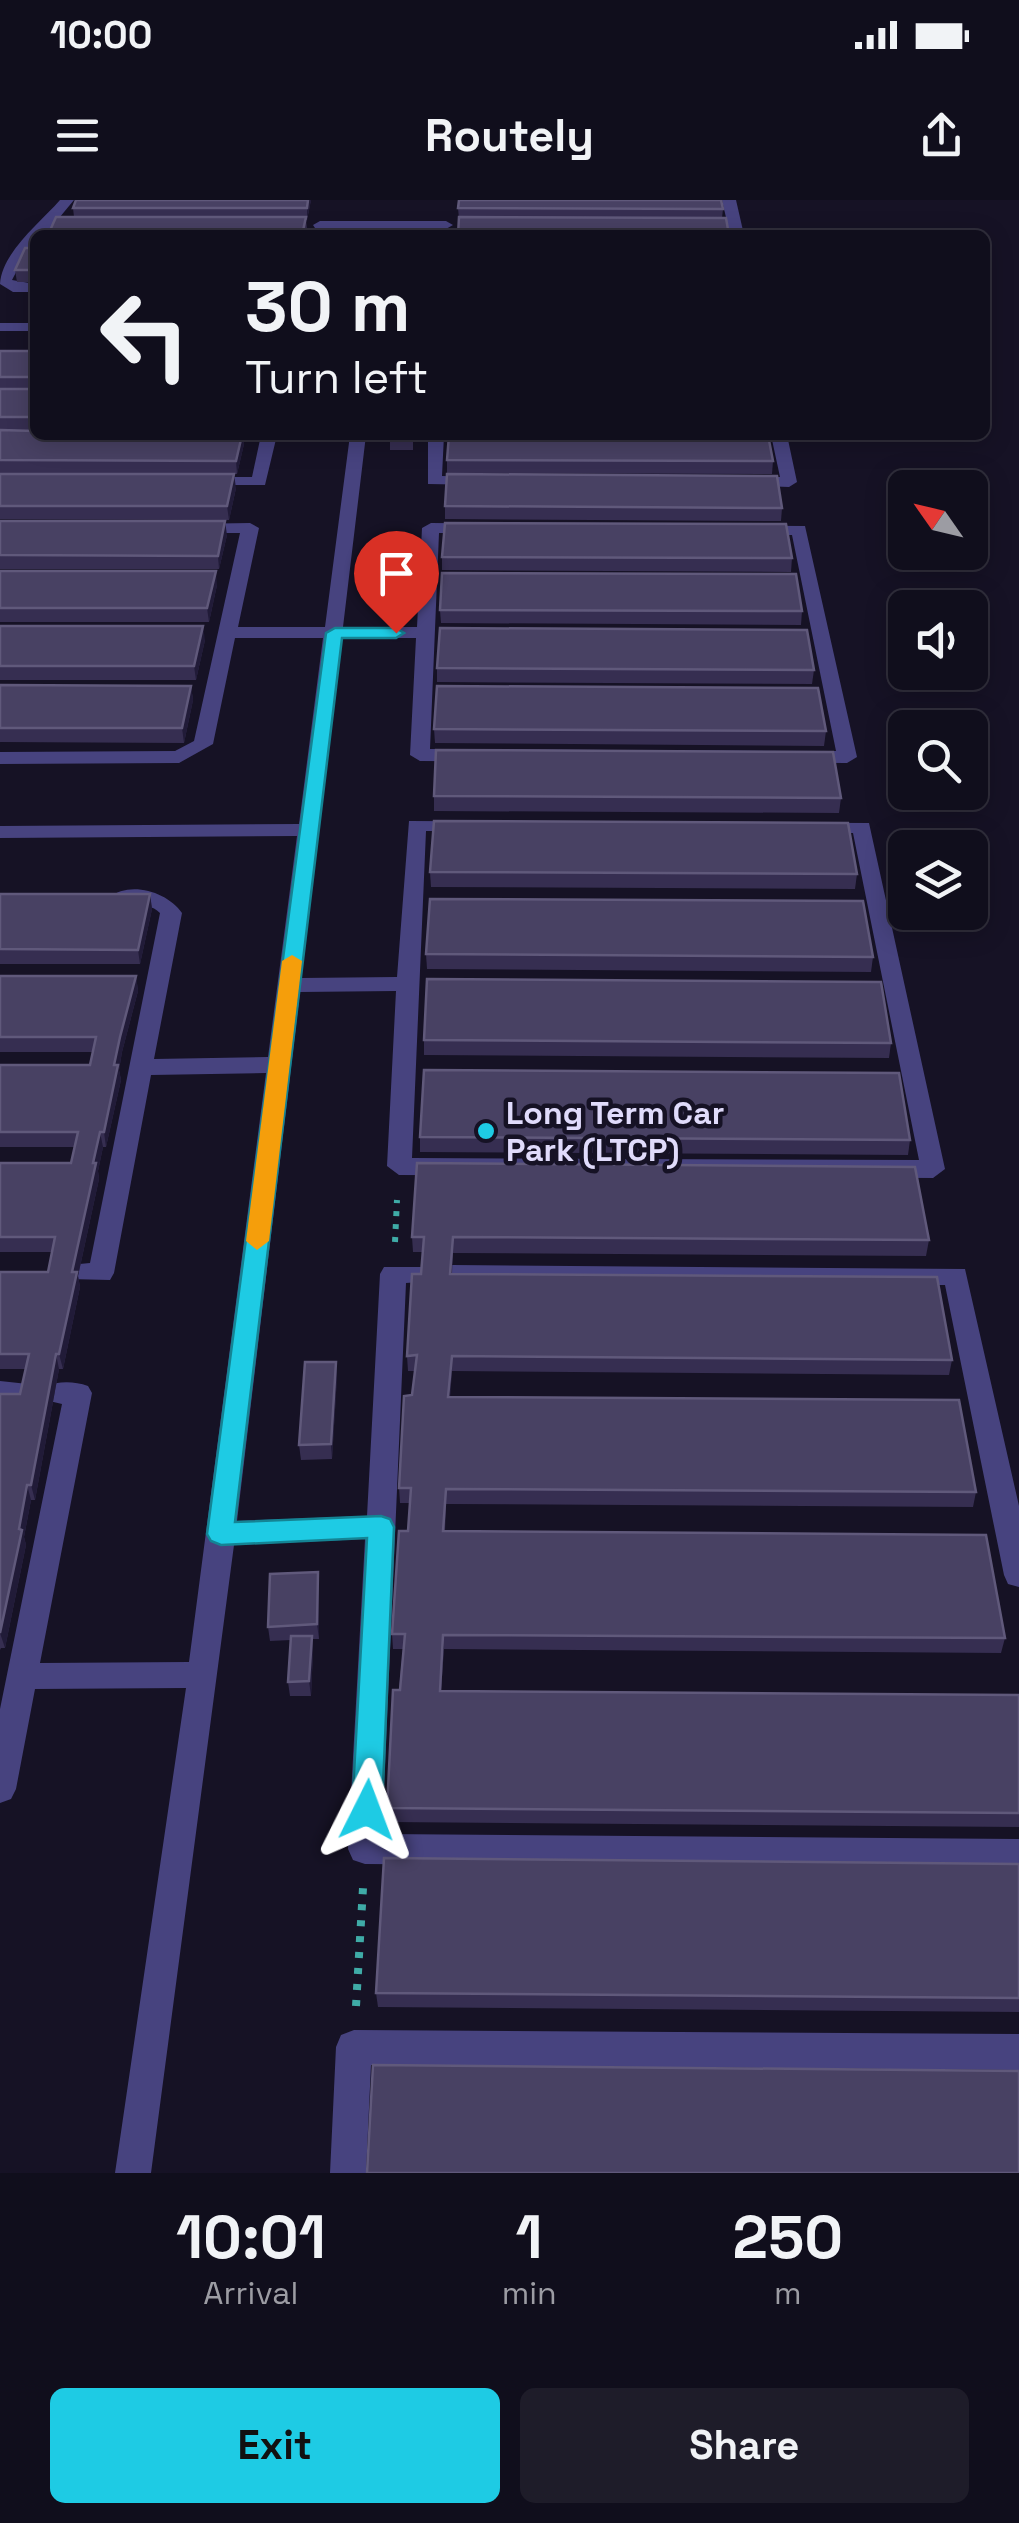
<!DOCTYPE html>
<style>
:root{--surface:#100e1c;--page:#1e1c29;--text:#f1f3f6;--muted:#9c9ca3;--line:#302e3b;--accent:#1ecbe4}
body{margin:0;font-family:"Space Grotesk",sans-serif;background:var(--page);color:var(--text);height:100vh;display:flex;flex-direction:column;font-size:38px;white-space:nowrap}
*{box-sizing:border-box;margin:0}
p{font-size:32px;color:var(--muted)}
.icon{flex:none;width:55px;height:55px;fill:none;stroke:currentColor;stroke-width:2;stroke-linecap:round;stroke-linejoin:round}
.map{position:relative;height:1973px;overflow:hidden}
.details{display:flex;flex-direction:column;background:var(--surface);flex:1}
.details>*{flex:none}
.banner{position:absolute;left:30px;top:30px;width:960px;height:210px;border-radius:15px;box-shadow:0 5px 25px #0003,0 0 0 2px var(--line);background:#100e1c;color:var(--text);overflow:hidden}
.needle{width:65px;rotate:304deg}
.tools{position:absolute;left:888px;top:270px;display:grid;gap:20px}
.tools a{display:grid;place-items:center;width:100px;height:100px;border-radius:15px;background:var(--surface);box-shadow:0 5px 25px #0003,0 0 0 2px var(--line);font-size:50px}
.pin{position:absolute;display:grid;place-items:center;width:85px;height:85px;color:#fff;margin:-102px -42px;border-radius:50% 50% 50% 0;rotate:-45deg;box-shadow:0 0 10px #0007}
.pin .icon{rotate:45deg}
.me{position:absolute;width:110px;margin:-55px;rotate:3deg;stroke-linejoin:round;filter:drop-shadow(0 0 8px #0008)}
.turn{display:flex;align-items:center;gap:35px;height:210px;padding:0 50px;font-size:45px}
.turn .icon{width:130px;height:130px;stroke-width:2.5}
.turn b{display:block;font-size:70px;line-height:85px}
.eta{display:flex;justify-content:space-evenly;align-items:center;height:170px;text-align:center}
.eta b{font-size:60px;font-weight:800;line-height:70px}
.button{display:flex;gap:20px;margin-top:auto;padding:20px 50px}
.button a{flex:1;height:115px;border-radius:15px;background:var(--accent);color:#111;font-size:40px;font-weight:800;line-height:115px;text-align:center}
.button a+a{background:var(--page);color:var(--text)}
.status{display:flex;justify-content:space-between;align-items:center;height:70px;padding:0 50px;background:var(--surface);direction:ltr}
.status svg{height:28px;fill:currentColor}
header{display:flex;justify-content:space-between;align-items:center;height:130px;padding:0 50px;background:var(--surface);font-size:45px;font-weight:800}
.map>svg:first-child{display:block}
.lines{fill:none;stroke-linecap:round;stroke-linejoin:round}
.path-far1{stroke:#3faba7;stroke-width:6;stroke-dasharray:5 8;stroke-linecap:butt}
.path{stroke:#3faba7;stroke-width:8;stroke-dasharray:6 10;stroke-linecap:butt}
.minor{fill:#47437f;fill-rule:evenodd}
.wall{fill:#362e51}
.shaded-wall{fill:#211b38}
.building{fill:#484163;stroke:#60597b;stroke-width:2.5}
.route{fill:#1ecbe4;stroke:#148494;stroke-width:2.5}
.slow{fill:#f59e0b}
.poi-dot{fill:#1ecbe4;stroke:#161225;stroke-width:4}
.labels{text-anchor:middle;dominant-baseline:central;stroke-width:9;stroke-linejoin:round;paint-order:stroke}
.poi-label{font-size:32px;font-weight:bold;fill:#e0dbfb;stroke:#161225;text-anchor:start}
</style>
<div class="status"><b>10:00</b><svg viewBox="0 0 49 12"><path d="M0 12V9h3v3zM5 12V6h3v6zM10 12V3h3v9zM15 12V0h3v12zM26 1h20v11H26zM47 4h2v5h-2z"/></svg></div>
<header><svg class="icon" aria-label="menu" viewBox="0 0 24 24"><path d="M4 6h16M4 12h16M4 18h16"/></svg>Routely<svg class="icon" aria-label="share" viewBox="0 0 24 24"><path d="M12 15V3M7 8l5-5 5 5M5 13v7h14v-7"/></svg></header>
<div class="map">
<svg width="1019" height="1973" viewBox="0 0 1019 1973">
<rect width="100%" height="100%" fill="#161225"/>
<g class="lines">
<polyline class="path-far1" points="395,1042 397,1000"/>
<polyline class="path" points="356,1806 363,1688"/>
<g class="minor">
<path d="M 60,0 L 74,0 L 45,35 L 35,35 L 35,46 L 24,57 L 12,80 L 35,84 L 35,92 L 13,92 L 0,84 C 2,52 40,23 60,0 Z"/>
<polygon points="722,0 736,0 744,35 730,35"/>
<polygon points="320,21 446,21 453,25 446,29 315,28 313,25"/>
<rect x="0" y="123" width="35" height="8"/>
<polygon points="261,235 277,235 265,285 199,285 199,279 205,277 252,277"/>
<path d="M 350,235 L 366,235 L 343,427 L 417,427 L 422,328 L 431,323 L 805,326 L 857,557 L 847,563 L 420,561 L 410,555 L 416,438 L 342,438 L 301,778 L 397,777 L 409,621 L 869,623 L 945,969 L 933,978 L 399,975 L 387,966 L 396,791 L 300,792 L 237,1321 L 367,1316 L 380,1074 L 384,1067 L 432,1067 L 436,1074 L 432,1081 L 406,1083 L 382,1634 L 1019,1639 L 1019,1669 L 365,1664 L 353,1660 L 348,1649 L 365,1339 L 234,1345 L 151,1973 L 115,1973 L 186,1488 L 35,1489 L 16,1589 L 11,1599 L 0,1603 L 0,1509 L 62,1204 L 45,1200 L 41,1193 L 45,1186 C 59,1181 74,1181 88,1186 L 92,1193 L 40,1463 L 189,1462 L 266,873 L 151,875 L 114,1073 L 110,1080 L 69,1079 L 65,1072 L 69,1065 L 90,1063 L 160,713 C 145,698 124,711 109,698 C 129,680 168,692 182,713 L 154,859 L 268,857 L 297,636 L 0,638 L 0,626 L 299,624 L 323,438 L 235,438 L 213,544 L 179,563 L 0,564 L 0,552 L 175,551 L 194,541 L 240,333 L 194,333 L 185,328 L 188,324 L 250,323 L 259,328 L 238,427 L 325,427 ZM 439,333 L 792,335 L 836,551 L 430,549 ZM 426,631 L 853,633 L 919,960 L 412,958 Z"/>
<polygon points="428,235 444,235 442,276 477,277 485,282 483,285 428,284"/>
<polygon points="771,235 787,235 797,282 789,287 741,285 739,282 747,277 780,277"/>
<polygon points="452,1065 965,1069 1019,1306 1019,1387 1008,1384 1004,1375 945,1085 452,1083 443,1081 439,1074 443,1067"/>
<polygon points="0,1181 37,1185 41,1192 37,1199 0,1203"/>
<polygon points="354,1830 1019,1834 1019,1870 371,1865 366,1973 330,1973 336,1847 341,1835"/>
</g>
</g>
<g class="wall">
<polygon points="311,0 307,20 306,20 307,29 74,17 73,8"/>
<polygon points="458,8 723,9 722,18 459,19"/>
<polygon points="35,48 35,82 17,82 15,70"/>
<rect x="0" y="151" width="35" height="79"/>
<polygon points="0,230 35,235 243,235 244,244 237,274 0,273"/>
<rect x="390" y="235" width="23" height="15"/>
<polygon points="447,260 773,261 772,274 447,273"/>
<polygon points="0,274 236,288 229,320 0,319"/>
<polygon points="445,306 782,308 781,321 445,319"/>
<polygon points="0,321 227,335 219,369 0,369"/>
<polygon points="442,357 792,358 791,372 442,370"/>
<polygon points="0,371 217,385 209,422 0,422"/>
<polygon points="440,410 802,411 801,425 441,423"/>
<polygon points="0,426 205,440 196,480 0,480"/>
<polygon points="437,468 814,470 812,484 437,482"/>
<polygon points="0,485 191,486 193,500 184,543 0,542"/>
<polygon points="434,529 826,531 824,546 435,543"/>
<polygon points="434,596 841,598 839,613 434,611"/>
<polygon points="430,672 857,674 855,689 431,687"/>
<polygon points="0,694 150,694 152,709 140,764 0,764"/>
<polygon points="426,754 873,757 871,772 427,769"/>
<polygon points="0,776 136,776 138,791 122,852 119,870 121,880 106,947 103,947 98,971 99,979 78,1076 80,1087 63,1169 59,1169 35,1300 31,1300 24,1337 26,1345 5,1448 1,1448 0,1450 0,1194 20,1194 26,1169 0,1169 0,1072 48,1072 52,1052 0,1052 0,963 71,963 75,947 0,947 0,865 90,865 93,852 0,852"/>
<polygon points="424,840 891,843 889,858 424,855"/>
<polygon points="420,937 910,940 908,955 420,952"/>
<polygon points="412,1037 929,1040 926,1056 453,1053 452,1074 952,1160 949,1175 452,1171 450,1197 976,1292 973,1307 446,1304 445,1331 1005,1438 1001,1453 444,1449 441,1491 1019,1495 1019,1627 388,1622 387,1608 403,1449 393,1449 392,1434 408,1331 410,1303 400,1303 399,1288 415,1171 408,1171 407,1156 421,1074 423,1052 413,1052"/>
<polygon points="336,1162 337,1177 332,1259 301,1260 299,1245"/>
<polygon points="319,1387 319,1439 312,1439 313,1451 311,1496 290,1496 288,1482 291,1440 270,1441 268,1427"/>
<polygon points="1019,1664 1019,1812 378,1807 376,1793"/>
</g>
<g class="shaded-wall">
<polygon points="308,0 311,0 307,20 307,8"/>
<polygon points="242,235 243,235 244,244 237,274 236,261"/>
<polygon points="234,274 236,288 229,320 227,306"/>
<polygon points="225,321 227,335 219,369 218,356"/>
<polygon points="216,371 217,385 209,422 207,408"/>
<polygon points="203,426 205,440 196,480 194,466"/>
<polygon points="191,486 193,500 184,543 182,528"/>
<polygon points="150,694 152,709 140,764 138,750"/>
<polygon points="136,776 138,791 122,852 119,870 121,880 106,947 104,932 114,865 120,837"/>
<polygon points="100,932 103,947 98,971 99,979 78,1076 80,1087 63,1169 59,1154 72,1072"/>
<polygon points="56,1154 59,1169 35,1300 31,1285"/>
<polygon points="452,1156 452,1171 449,1212 448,1197"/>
<polygon points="336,1162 337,1177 332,1259 331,1244"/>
<polygon points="27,1285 31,1300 24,1337 26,1345 5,1448 0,1433"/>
<polygon points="318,1372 319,1387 319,1439 317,1424"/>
<polygon points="443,1435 444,1449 440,1505 440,1491"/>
<polygon points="312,1436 313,1451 311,1496 309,1481"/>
</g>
<g class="building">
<polygon points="76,0 308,0 307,8 73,8"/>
<polygon points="459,0 721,0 723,9 458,8"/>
<polygon points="56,17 306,17 302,35 48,35"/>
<polygon points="459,17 726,18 729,35 458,35"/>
<polygon points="25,48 35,48 35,70 15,70"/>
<rect x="0" y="151" width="35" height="26"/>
<rect x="0" y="189" width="35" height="28"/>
<polygon points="0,230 35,231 35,235 242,235 236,261 0,260"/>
<rect x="390" y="235" width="23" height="2"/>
<polygon points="449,235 768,235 773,261 447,260"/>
<polygon points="0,274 234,274 227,306 0,306"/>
<polygon points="447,274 777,276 782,308 445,306"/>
<polygon points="0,321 225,321 218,356 0,355"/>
<polygon points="445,323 786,324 792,358 442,357"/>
<polygon points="0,371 216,371 207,408 0,408"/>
<polygon points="442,373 796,374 802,411 440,410"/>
<polygon points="0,426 203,426 194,466 0,466"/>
<polygon points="440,428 807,430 814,470 437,468"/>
<polygon points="0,485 191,486 182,528 0,528"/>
<polygon points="437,486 818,488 826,531 434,529"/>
<polygon points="436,550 833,552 841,598 434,596"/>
<polygon points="434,621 848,623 857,674 430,672"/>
<polygon points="0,694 150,694 138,750 0,749"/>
<polygon points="430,699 863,701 873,757 426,754"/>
<polygon points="0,776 136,776 120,837 114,865 118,865 104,932 100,932 93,963 96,963 72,1072 77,1072 59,1154 56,1154 31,1285 27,1285 19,1329 22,1330 0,1433 0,1194 20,1194 29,1154 0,1154 0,1072 48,1072 55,1037 0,1037 0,963 71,963 78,932 0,932 0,865 90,865 96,837 0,837"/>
<polygon points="427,779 881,782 891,843 424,840"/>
<polygon points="424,870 899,873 910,940 420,937"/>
<polygon points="417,963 915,967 929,1040 453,1037 450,1074 937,1077 952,1160 452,1156 448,1197 959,1200 976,1292 446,1289 443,1331 986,1335 1005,1438 443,1435 440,1491 1019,1495 1019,1613 387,1608 393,1490 400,1490 405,1434 392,1434 399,1331 408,1331 411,1288 399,1288 404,1196 412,1195 417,1155 407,1156 412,1074 421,1074 424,1037 412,1037"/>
<polygon points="305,1162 336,1162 331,1244 299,1245"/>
<polygon points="318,1372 317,1424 268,1427 270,1374"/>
<polygon points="291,1436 312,1436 309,1481 288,1482"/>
<polygon points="384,1658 1019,1664 1019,1798 376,1793"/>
<polygon points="373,1865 1019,1871 1019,1973 367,1973"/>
</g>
<polygon class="route" points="335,428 396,428 404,433 396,438 342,438 235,1322 381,1316 390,1319 394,1327 382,1610 377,1619 367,1623 357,1619 352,1610 367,1338 221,1345 211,1341 207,1334 326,433"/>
<polygon class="slow" points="292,755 302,761 269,1041 257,1050 246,1041 282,761"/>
<circle class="poi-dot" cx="486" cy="931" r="10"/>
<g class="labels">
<g class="poi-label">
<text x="506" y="913">Long Term Car<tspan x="506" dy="37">Park (LTCP)</tspan></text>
</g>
</g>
</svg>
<div class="tools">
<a><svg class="needle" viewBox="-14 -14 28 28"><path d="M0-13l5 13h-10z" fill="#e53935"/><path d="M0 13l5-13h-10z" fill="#9c9ca3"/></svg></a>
<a><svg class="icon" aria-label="sound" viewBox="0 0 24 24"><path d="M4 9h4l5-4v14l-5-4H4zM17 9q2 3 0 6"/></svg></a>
<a><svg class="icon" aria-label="search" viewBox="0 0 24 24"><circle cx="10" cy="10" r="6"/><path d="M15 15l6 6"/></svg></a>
<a><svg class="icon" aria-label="layers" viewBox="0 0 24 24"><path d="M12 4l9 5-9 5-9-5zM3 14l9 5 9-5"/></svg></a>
</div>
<div class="pin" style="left:396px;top:433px;background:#d93025"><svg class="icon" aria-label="arrive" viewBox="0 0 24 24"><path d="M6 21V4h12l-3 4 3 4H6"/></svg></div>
<svg class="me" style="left:367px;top:1610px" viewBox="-20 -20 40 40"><path d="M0-17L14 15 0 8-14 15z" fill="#1ecbe4" stroke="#fff" stroke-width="4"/></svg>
<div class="banner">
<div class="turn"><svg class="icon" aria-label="left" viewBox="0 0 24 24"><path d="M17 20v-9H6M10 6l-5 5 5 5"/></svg><div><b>30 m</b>Turn left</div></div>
</div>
</div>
<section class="details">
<div class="eta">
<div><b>10:01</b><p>Arrival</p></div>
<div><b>1</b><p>min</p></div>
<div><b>250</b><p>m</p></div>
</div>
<div class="button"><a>Exit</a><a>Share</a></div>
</section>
